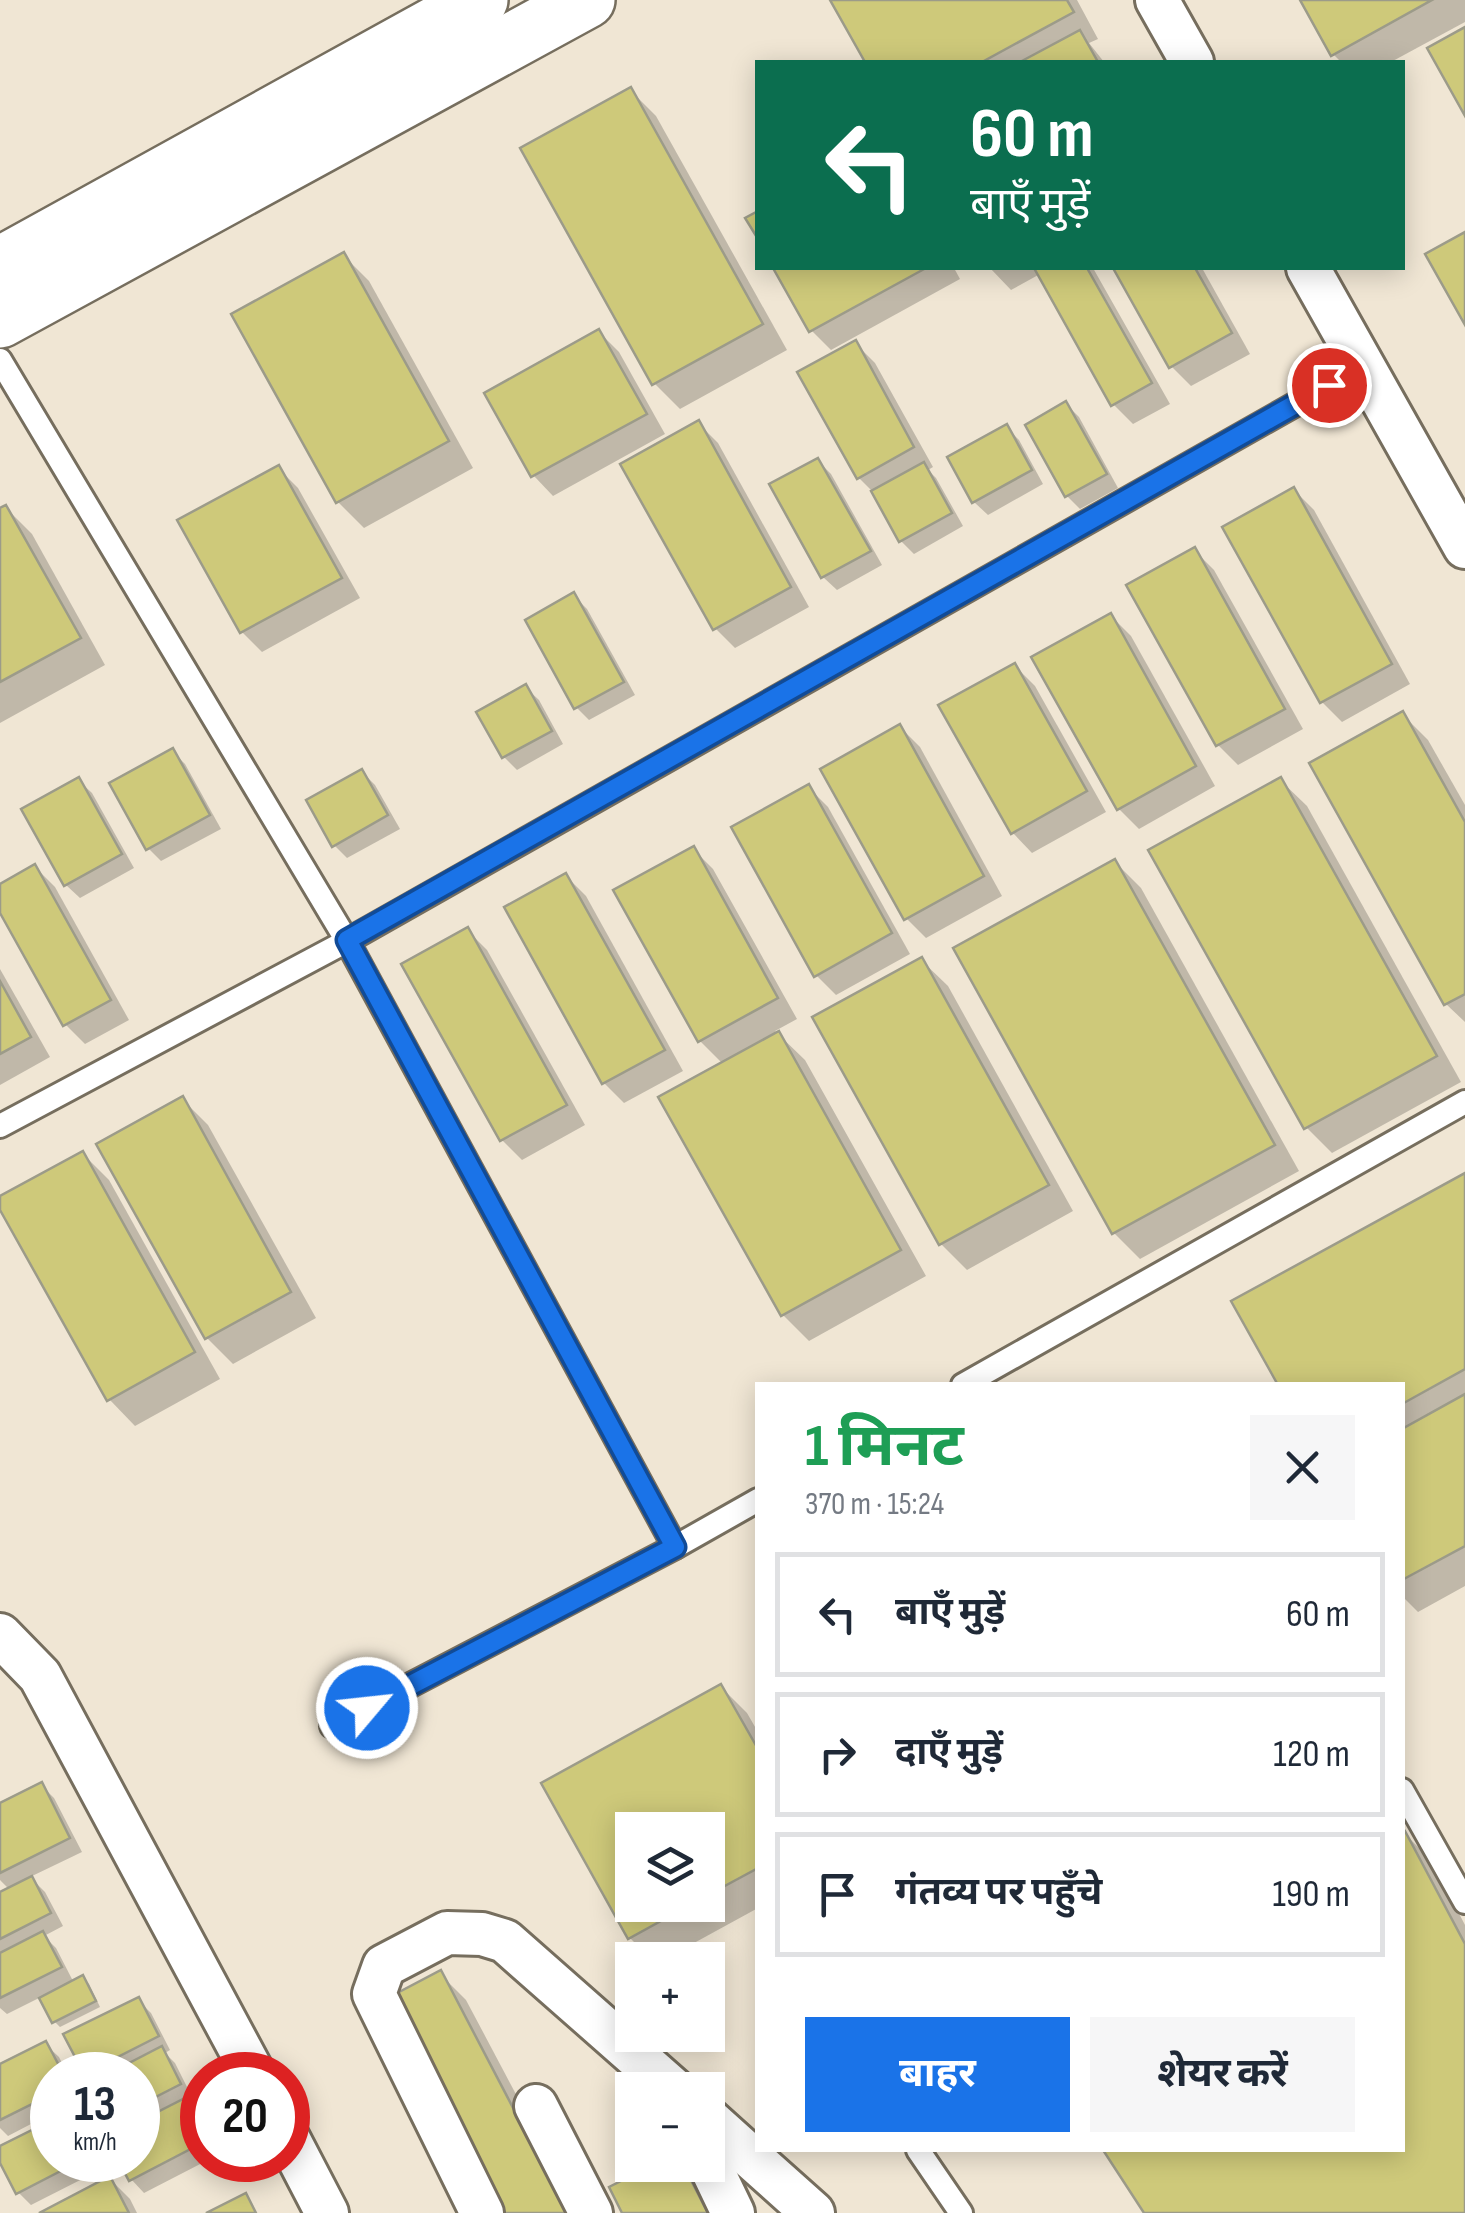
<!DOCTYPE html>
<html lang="hi">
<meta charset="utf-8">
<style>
:root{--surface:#fff;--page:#f6f6f7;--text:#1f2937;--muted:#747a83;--line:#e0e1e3;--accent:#1a73e8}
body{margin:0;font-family:"Sofia Sans Condensed","Noto Sans Devanagari",sans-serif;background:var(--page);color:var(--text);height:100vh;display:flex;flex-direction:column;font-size:38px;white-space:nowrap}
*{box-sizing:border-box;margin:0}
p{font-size:32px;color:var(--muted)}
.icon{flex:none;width:55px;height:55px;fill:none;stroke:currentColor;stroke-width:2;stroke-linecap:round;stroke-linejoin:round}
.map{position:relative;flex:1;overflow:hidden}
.panel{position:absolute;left:755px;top:1382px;width:650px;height:770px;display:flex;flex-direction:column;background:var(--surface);border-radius:0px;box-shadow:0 5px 25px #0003}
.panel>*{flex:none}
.guide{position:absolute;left:755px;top:60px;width:650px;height:210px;border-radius:0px;box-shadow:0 5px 25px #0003;background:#0b6e4f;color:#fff;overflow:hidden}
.tools{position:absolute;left:615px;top:1812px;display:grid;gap:20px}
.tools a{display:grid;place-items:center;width:110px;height:110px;border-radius:0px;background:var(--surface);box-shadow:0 5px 25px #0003;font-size:50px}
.speed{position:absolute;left:30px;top:2052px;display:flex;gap:20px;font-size:50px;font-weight:700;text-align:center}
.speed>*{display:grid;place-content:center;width:130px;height:130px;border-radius:50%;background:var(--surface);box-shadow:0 5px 25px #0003;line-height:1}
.speed small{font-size:25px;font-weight:400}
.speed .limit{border:15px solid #d22;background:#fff;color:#111}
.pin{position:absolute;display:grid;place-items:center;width:85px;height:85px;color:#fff;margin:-42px;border:5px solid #fff;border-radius:50%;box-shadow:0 2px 10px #0007}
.me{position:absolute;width:110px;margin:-55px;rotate:62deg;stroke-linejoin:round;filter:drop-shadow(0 0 8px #0008)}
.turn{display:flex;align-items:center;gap:35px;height:210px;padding:0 50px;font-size:45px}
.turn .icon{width:130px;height:130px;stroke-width:2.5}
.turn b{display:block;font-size:70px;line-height:85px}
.round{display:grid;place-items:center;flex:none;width:105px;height:105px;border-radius:0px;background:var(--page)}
.head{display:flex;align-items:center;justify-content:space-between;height:170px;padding:0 50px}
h1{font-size:60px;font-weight:700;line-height:75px;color:#1e9e55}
.primary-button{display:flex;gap:20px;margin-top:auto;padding:20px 50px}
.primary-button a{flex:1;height:115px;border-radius:0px;background:var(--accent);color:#fff;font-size:40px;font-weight:700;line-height:115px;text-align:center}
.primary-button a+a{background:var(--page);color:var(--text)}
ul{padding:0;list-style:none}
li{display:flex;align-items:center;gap:30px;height:125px;margin:0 20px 15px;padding:0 30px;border:5px solid var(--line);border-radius:0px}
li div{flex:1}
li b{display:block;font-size:38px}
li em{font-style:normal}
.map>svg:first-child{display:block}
.shadow{fill:#0003;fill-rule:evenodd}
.building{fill:#cec97a;stroke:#9c9b89;stroke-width:2.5}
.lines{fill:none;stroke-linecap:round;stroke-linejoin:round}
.lane-casing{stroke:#766e5e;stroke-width:28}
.street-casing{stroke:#766e5e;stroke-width:48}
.secondary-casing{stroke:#766e5e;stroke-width:60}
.lane{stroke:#fff;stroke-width:22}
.street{stroke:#fff;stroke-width:42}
.secondary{stroke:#fff;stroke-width:55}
.route-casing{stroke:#114b97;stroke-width:25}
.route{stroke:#1a73e8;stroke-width:18}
</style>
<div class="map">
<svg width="1465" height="2213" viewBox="0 0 1465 2213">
<rect width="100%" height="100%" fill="#f0e6d4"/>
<g class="shadow">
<polygon points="833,0 1077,0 1098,39 1089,43 1104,62 868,62"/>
<polygon points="1303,0 1465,0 1465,22 1391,62 1341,62 1333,54"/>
<polygon points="630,90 656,116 787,350 680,409 654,383"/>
<polygon points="343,255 369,281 473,468 364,528 338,502"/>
<polygon points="776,268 954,268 960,279 831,350 811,330"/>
<polygon points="990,268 1093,268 1170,404 1133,424 1113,404 1040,274 1011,290"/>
<polygon points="1116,268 1202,268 1250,354 1191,386 1171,366"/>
<polygon points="599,332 619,352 665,434 553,496 534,476 488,394"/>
<polygon points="855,343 875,363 933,467 928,470 936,478 963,526 914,554 901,541 876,495 859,478"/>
<polygon points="1066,404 1079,417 1118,488 1080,509 1067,496"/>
<polygon points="698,423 718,443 809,607 735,648 715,628"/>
<polygon points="1006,427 1019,440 1043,484 988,515 974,502"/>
<polygon points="818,461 831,474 882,565 837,590 823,577"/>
<polygon points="278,468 298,488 360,598 262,652 242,632 180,521"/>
<polygon points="1294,490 1314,510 1410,684 1342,722 1322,702 1225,528"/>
<polygon points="6,508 32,534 105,665 0,723 0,511"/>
<polygon points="1194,550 1214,570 1303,729 1238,765 1218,745 1130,586"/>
<polygon points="574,596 587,609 635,695 589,720 576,707"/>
<polygon points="1111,616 1131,636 1215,786 1139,829 1119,809"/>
<polygon points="1015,666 1035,686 1106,812 1032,853 1013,833"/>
<polygon points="525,687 539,700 563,744 517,770 504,757 479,712"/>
<polygon points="1402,714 1428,740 1465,805 1465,1022 1446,1004"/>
<polygon points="900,727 920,747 1002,896 926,938 906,918"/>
<polygon points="172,751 185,764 221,829 161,861 148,848"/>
<polygon points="362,772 375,785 400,829 347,858 334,845"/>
<polygon points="78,780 92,793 134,868 80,898 66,885"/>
<polygon points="1280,780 1307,806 1461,1082 1332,1153 1306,1127"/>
<polygon points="808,787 828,807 910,954 836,995 816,975"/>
<polygon points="693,849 713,869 797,1019 775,1031 805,1060 926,1276 809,1341 783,1315 723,1064 700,1041"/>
<polygon points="1115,862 1141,888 1299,1171 1140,1259 1114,1233"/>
<polygon points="35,867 55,887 129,1020 85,1044 65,1024 0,908 0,886"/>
<polygon points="566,876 586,896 683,1071 624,1103 604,1083"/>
<polygon points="467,930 487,950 585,1125 522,1160 502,1140"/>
<polygon points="921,960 948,986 1073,1211 967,1270 941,1244"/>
<polygon points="0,969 50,1057 0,1085"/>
<polygon points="182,1099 208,1125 316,1318 233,1364 207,1338"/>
<polygon points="83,1154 109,1180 220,1379 135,1426 109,1399 0,1204 0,1199"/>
<polygon points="1465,1176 1465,1586 1418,1612 1402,1596 1402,1385 1281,1385"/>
<path d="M 721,1687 L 747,1713 L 758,1732 L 758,1908 L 663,1960 L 652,1960 L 630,1938 L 544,1784 ZM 632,1830 L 708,1830 L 708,1905 L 632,1905 Z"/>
<polygon points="41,1785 54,1798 82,1852 30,1877 45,1892 63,1926 44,1936 56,1948 74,1983 83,1978 89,1984 100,2007 60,2027 54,2021 41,1997 7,2014 0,2008 0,1895 10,1890 0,1880 0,1806"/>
<polygon points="1405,1834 1431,1860 1465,1925 1465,2213 1147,2213 1106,2150 1402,2150"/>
<polygon points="440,1974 466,2000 579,2213 499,2213"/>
<polygon points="138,2000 151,2013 170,2050 165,2053 175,2063 192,2097 191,2098 202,2110 202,2160 208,2160 144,2193 131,2179 121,2160 138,2160 138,2075 88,2075 86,2073"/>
<polygon points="45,2044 59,2057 68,2075 52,2075 52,2113 8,2136 0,2128 0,2067"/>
<polygon points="52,2122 52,2160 92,2160 98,2171 31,2205 18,2192 0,2158 0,2149"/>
<polygon points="658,2165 686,2165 703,2182 719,2213 625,2213"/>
<polygon points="110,2179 130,2199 137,2213 44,2213"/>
</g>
<g class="building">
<polygon points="830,0 1067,0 1074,12 982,62 865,62"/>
<polygon points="1300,0 1432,0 1331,56"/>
<polygon points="1465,27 1465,116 1427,48"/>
<polygon points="1080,30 1098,62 1020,62"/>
<polygon points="631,87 763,324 652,385 520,148"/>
<polygon points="758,211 758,239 745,218"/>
<polygon points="1465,232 1465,325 1425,254"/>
<polygon points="344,252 449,441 336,503 231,314"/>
<polygon points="773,268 926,268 809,332"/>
<polygon points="1034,268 1087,268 1152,383 1111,406"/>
<polygon points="1113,268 1195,268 1232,333 1169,368"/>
<polygon points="599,329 647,414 531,477 484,393"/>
<polygon points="856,340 914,447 857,479 797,372"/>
<polygon points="1066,401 1107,474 1065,497 1025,425"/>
<polygon points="699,420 791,587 713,630 620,464"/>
<polygon points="1007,424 1032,470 972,503 947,457"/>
<polygon points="818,458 871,551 821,578 769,484"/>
<polygon points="924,462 952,513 899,542 871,491"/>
<polygon points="279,465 342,578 240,633 177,520"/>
<polygon points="1294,487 1392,664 1320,703 1222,527"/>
<polygon points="6,505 81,638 0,682 0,508"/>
<polygon points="1195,547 1285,709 1216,746 1126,585"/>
<polygon points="574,592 624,682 574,709 525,620"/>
<polygon points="1111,613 1196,766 1117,810 1031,657"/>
<polygon points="1015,663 1087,791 1011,834 938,705"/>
<polygon points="526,684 552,731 502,758 476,712"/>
<polygon points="1403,711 1465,822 1465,994 1444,1005 1309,763"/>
<polygon points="900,724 984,876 904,920 820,769"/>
<polygon points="173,748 210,815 146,850 109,783"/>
<polygon points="362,769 388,815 332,847 306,800"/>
<polygon points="79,777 122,854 64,886 21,809"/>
<polygon points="1281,777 1437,1056 1304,1129 1148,850"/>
<polygon points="809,784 892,933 814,977 731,827"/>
<polygon points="694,846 778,998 698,1042 613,890"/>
<polygon points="1115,859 1275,1145 1112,1234 953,948"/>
<polygon points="35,864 111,1000 63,1026 0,913 0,884"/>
<polygon points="566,873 665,1050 602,1084 504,907"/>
<polygon points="468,927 567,1105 500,1141 401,964"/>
<polygon points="922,957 1049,1185 939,1245 812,1017"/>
<polygon points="0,981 31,1037 0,1054"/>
<polygon points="779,1031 901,1250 781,1316 658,1097"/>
<polygon points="183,1096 291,1292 205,1339 96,1144"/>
<polygon points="83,1151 195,1352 107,1401 0,1210 0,1196"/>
<polygon points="1465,1173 1465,1369 1402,1404 1402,1385 1278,1385 1231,1301"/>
<polygon points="1465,1394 1465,1546 1402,1580 1402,1429"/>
<polygon points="721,1684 758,1749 758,1868 708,1895 708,1830 632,1830 632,1905 690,1905 628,1939 541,1783"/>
<polygon points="42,1782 70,1838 0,1873 0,1803"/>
<polygon points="1405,1831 1465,1944 1465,2213 1144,2213 1103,2150 1402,2150 1402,1833"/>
<polygon points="32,1876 51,1913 0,1939 0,1892"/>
<polygon points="43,1931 62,1967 0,1998 0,1953"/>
<polygon points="441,1970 568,2213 496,2213 384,2000"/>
<polygon points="83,1975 96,2001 52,2023 39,1998"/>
<polygon points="139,1997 159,2036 84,2074 63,2034"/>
<polygon points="46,2041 64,2075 52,2075 52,2094 0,2120 0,2064"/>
<polygon points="162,2046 181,2084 138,2106 138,2075 106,2075"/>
<polygon points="191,2095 202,2117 202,2143 129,2181 118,2160 138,2160 138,2122"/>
<polygon points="52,2120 52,2160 82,2160 16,2194 0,2163 0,2146"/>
<polygon points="653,2165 683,2165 708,2213 622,2213 609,2187"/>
<polygon points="110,2176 129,2213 39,2213"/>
<polygon points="246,2193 256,2213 206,2213"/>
</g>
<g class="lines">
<g class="lane-casing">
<g id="lane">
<polyline points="0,360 347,941 675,1547"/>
<polyline points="0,1126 347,941 1363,366"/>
<polyline points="963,1385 1465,1102"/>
<polyline points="332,1726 675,1547 758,1500"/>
<polyline points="1402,1790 1465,1902"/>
<polyline points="918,2150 961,2213"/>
</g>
</g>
<g class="street-casing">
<g id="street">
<polyline points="1157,0 1192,62"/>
<polyline points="1308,268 1465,547"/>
<polyline points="0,1635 40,1676 254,2075"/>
<polyline points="536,2106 591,2213"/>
<polyline points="708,2119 813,2213"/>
<polyline points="288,2138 327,2213"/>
<polyline points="708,2161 733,2213"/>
<polyline points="482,2213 374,1994 384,1966 447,1933 482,1934 505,1941 674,2090"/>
</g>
</g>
<g class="secondary-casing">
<g id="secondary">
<polyline points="0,265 480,0"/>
<polyline points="0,320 587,0"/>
</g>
</g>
<use href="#lane" class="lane"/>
<use href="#street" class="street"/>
<use href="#secondary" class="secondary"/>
</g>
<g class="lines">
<g class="route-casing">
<polyline id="route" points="367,1708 675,1547 347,940 1329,385"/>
</g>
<use href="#route" class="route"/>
</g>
</svg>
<div class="tools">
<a><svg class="icon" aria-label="layers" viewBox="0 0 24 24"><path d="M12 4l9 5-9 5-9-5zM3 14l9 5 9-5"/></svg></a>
<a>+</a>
<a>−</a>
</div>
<div class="speed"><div>13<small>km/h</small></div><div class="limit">20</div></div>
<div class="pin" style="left:1329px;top:385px;background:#d93025"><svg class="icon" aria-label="arrive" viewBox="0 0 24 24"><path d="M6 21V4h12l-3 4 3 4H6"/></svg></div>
<svg class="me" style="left:367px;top:1708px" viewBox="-20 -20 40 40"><circle r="17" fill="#1a73e8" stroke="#fff" stroke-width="3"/><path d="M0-11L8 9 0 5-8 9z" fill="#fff"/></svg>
<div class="guide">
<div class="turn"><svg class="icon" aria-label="left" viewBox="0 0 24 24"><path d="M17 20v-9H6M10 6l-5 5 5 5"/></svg><div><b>60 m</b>बाएँ मुड़ें</div></div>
</div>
<section class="panel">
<div class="head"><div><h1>1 मिनट</h1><p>370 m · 15:24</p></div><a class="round"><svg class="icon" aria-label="close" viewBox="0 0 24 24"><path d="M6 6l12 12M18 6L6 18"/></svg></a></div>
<ul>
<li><svg class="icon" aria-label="left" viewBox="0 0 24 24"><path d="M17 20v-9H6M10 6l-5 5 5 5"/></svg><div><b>बाएँ मुड़ें</b></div><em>60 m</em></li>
<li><svg class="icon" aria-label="right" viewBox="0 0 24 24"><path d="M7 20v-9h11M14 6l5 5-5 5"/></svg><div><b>दाएँ मुड़ें</b></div><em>120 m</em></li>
<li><svg class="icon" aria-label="arrive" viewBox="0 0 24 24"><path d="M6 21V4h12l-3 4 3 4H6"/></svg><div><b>गंतव्य पर पहुँचे</b></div><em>190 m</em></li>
</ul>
<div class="primary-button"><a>बाहर</a><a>शेयर करें</a></div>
</section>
</div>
